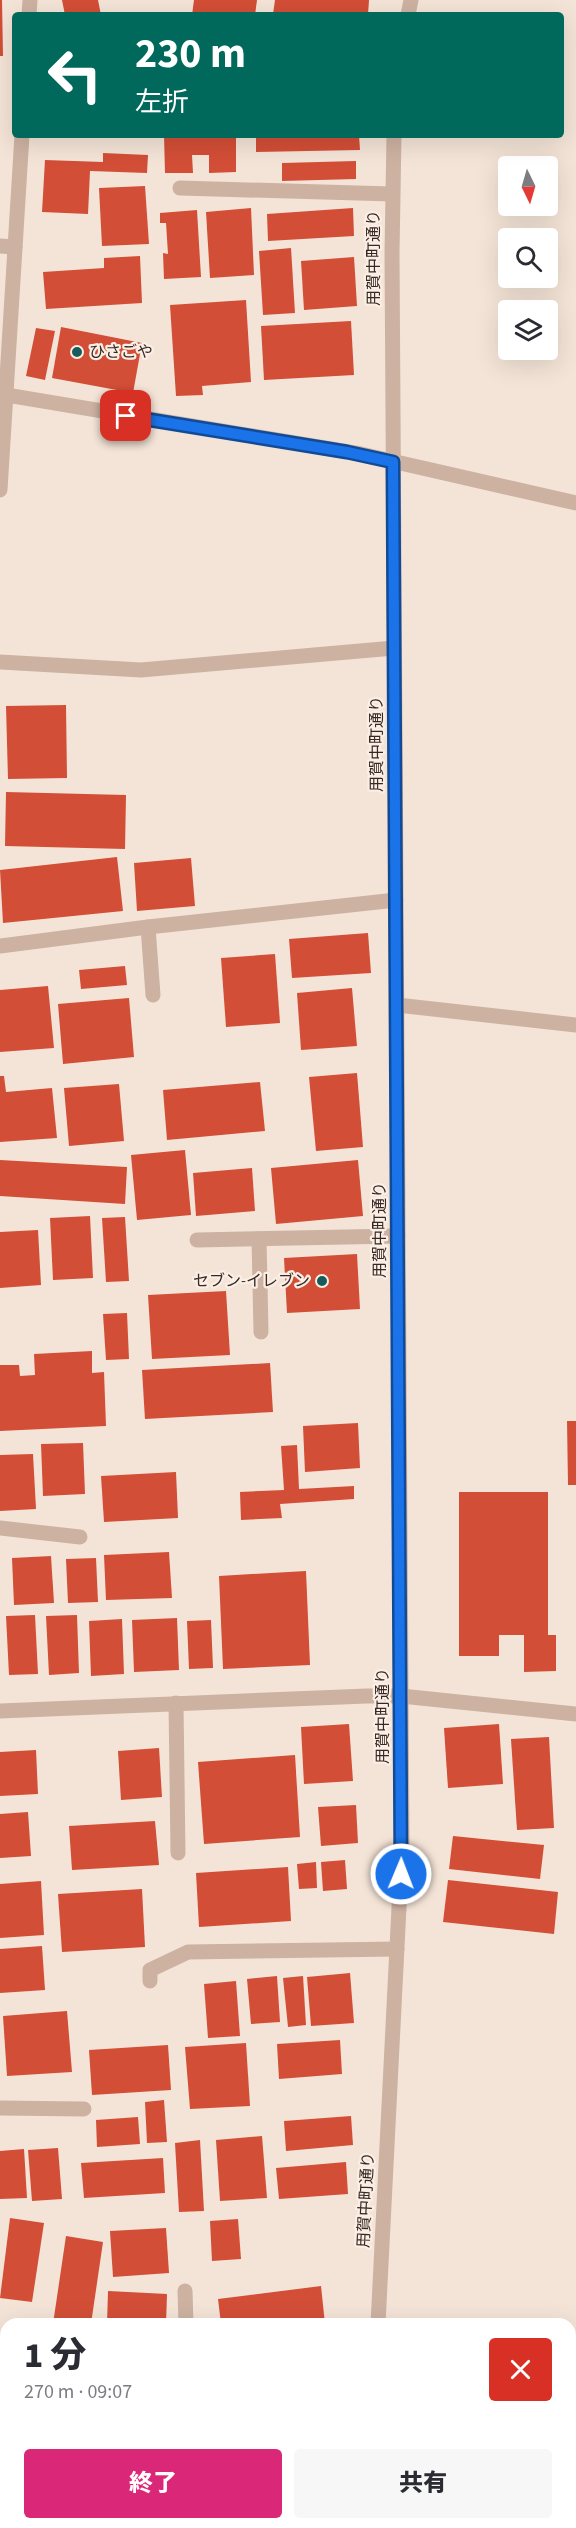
<!DOCTYPE html>
<html lang="ja">
<meta charset="utf-8">
<style>
:root{--surface:#fff;--page:#f7f7f7;--text:#2b2b33;--muted:#7c7c81;--accent:#db2777}
body{margin:0;font-family:"Source Sans 3","Noto Sans JP",sans-serif;background:var(--page);color:var(--text);height:100vh;display:flex;flex-direction:column;font-size:22px;white-space:nowrap}
*{box-sizing:border-box;margin:0}
p{font-size:20px;color:var(--muted)}
.icon{flex:none;width:33px;height:33px;fill:none;stroke:currentColor;stroke-width:2;stroke-linecap:round;stroke-linejoin:round}
.map{position:relative;flex:1;overflow:hidden}
.panel{position:absolute;left:0px;top:2318px;width:576px;height:212px;display:flex;flex-direction:column;background:var(--surface);border-radius:18px 18px 0 0;box-shadow:0 6px 24px #0002}
.panel>*{flex:none}
.hud{position:absolute;left:12px;top:12px;width:552px;height:126px;border-radius:6px;box-shadow:0 6px 24px #0002;background:#00695c;color:#fff;overflow:hidden}
.needle{width:39px;rotate:175deg}
.fabs{position:absolute;left:498px;top:156px;display:grid;gap:12px}
.fabs a{display:grid;place-items:center;width:60px;height:60px;border-radius:6px;background:var(--surface);box-shadow:0 6px 24px #0002;font-size:30px}
.pin{position:absolute;display:grid;place-items:center;width:51px;height:51px;color:#fff;margin:-26px;border-radius:12px;box-shadow:0 3px 9px #0006}
.me{position:absolute;width:66px;margin:-33px;rotate:1deg;stroke-linejoin:round;filter:drop-shadow(0 0 4px #0008)}
.turn{display:flex;align-items:center;gap:21px;height:126px;padding:0 24px;font-size:27px}
.turn .icon{width:78px;height:78px;stroke-width:2.5}
.turn b{display:block;font-size:42px;line-height:51px}
.round{display:grid;place-items:center;flex:none;width:63px;height:63px;border-radius:6px;background:var(--page)}
.head{display:flex;align-items:center;justify-content:space-between;height:102px;padding:0 24px}
h1{font-size:36px;font-weight:800;line-height:45px}
.primary-button{display:flex;gap:12px;margin-top:auto;padding:12px 24px}
.primary-button a{flex:1;height:69px;border-radius:6px;background:var(--accent);color:#fff;font-size:24px;font-weight:800;line-height:69px;text-align:center}
.primary-button a+a{background:var(--page);color:var(--text)}
.map>svg:first-child{display:block}
.building{fill:#d34e36}
.lines{fill:none;stroke-linecap:round;stroke-linejoin:round}
.minor{stroke:#cdb2a2;stroke-width:15}
.route-casing{stroke:#114b97;stroke-width:15}
.route{stroke:#1a73e8;stroke-width:10}
.poi-dot{fill:#175c5a;stroke:#fbeee4;stroke-width:2}
.labels{text-anchor:middle;dominant-baseline:central;stroke-width:4.5;stroke-linejoin:round;paint-order:stroke}
.street-label{font-size:16px;fill:#362925;stroke:#fbeee4}
.poi-label{font-size:16px;fill:#362925;stroke:#fbeee4;text-anchor:start}
</style>
<div class="map">
<svg width="576" height="2528" viewBox="0 0 576 2528">
<rect width="100%" height="100%" fill="#f4e4d7"/>
<g class="building">
<polygon points="0,0 2,0 3,56 0,56"/>
<polygon points="62,0 98,0 101,15 65,15"/>
<polygon points="194,0 257,0 255,15 192,15"/>
<polygon points="275,0 369,0 368,15 273,14"/>
<polygon points="164,135 236,135 236,172 209,173 209,155 192,155 193,173 165,173"/>
<polygon points="256,135 359,135 360,150 256,152"/>
<polygon points="103,153 148,155 147,173 90,171 88,214 42,212 45,160 103,162"/>
<polygon points="356,161 356,179 282,181 282,163"/>
<polygon points="145,186 149,244 102,246 99,188"/>
<polygon points="251,208 254,275 210,278 206,212"/>
<polygon points="353,208 354,236 268,241 267,214"/>
<polygon points="197,210 201,277 164,279 163,253 168,254 166,223 160,223 160,213"/>
<polygon points="291,248 295,313 263,315 259,251"/>
<polygon points="140,256 142,303 46,309 43,272 104,268 104,258"/>
<polygon points="354,257 357,306 304,310 301,261"/>
<polygon points="246,300 251,382 202,386 203,395 176,396 170,305"/>
<polygon points="351,321 354,375 264,380 261,326"/>
<polygon points="61,327 142,343 133,393 52,378"/>
<polygon points="36,328 55,331 45,380 26,376"/>
<polygon points="66,705 67,778 8,779 6,706"/>
<polygon points="6,792 126,795 125,849 5,846"/>
<polygon points="117,857 123,911 3,923 0,870"/>
<polygon points="191,858 195,906 137,911 134,863"/>
<polygon points="368,933 371,973 292,978 289,939"/>
<polygon points="275,954 280,1023 226,1027 221,958"/>
<polygon points="125,966 127,985 81,989 79,970"/>
<polygon points="48,986 54,1048 0,1052 0,990"/>
<polygon points="352,988 357,1046 301,1050 297,993"/>
<polygon points="129,998 134,1057 63,1064 58,1004"/>
<polygon points="357,1073 363,1147 316,1151 309,1077"/>
<polygon points="0,1076 4,1076 6,1092 52,1088 57,1138 0,1142"/>
<polygon points="260,1082 265,1131 167,1140 163,1090"/>
<polygon points="119,1084 124,1141 69,1146 64,1088"/>
<polygon points="185,1150 191,1215 137,1220 131,1155"/>
<polygon points="0,1160 127,1167 125,1204 0,1196"/>
<polygon points="358,1160 363,1216 276,1224 271,1168"/>
<polygon points="252,1168 255,1211 196,1216 193,1173"/>
<polygon points="90,1216 93,1278 53,1280 50,1218"/>
<polygon points="125,1217 129,1281 106,1282 102,1218"/>
<polygon points="38,1230 41,1285 0,1288 0,1232"/>
<polygon points="357,1254 360,1309 287,1313 284,1258"/>
<polygon points="226,1291 230,1355 152,1359 148,1295"/>
<polygon points="127,1313 129,1359 106,1360 103,1314"/>
<polygon points="92,1351 92,1373 104,1372 106,1426 0,1431 0,1365 19,1365 20,1376 35,1375 34,1354"/>
<polygon points="270,1363 273,1412 145,1419 142,1370"/>
<polygon points="567,1421 576,1421 576,1485 568,1485"/>
<polygon points="358,1423 360,1468 305,1472 303,1426"/>
<polygon points="83,1443 85,1494 43,1496 41,1444"/>
<polygon points="297,1445 299,1489 354,1486 354,1499 280,1504 282,1518 241,1520 240,1492 284,1490 281,1446"/>
<polygon points="33,1454 36,1509 0,1511 0,1455"/>
<polygon points="176,1472 178,1518 104,1522 101,1476"/>
<polygon points="459,1492 548,1492 548,1635 556,1635 556,1671 524,1672 524,1635 499,1635 499,1656 459,1656"/>
<polygon points="169,1552 172,1598 106,1600 104,1555"/>
<polygon points="51,1556 54,1603 14,1605 12,1558"/>
<polygon points="96,1558 98,1602 68,1603 66,1559"/>
<polygon points="306,1571 310,1665 223,1669 219,1576"/>
<polygon points="35,1615 38,1674 9,1675 6,1616"/>
<polygon points="77,1615 79,1673 49,1675 46,1616"/>
<polygon points="177,1618 179,1670 134,1672 132,1620"/>
<polygon points="122,1619 124,1674 91,1676 89,1621"/>
<polygon points="211,1620 213,1668 189,1669 187,1621"/>
<polygon points="349,1724 353,1781 304,1784 301,1727"/>
<polygon points="499,1724 503,1784 448,1788 444,1728"/>
<polygon points="549,1737 554,1828 517,1830 511,1739"/>
<polygon points="159,1748 162,1797 121,1800 118,1751"/>
<polygon points="36,1750 38,1794 0,1796 0,1752"/>
<polygon points="295,1755 300,1837 204,1844 198,1762"/>
<polygon points="356,1805 358,1843 321,1846 318,1807"/>
<polygon points="28,1812 31,1856 0,1858 0,1814"/>
<polygon points="155,1821 159,1865 72,1870 69,1826"/>
<polygon points="453,1836 544,1845 540,1879 449,1869"/>
<polygon points="345,1860 347,1889 323,1891 321,1862"/>
<polygon points="316,1862 317,1888 299,1889 297,1864"/>
<polygon points="288,1867 291,1921 199,1927 196,1873"/>
<polygon points="448,1880 558,1892 554,1934 443,1922"/>
<polygon points="41,1881 44,1935 0,1938 0,1884"/>
<polygon points="142,1889 145,1947 62,1952 58,1894"/>
<polygon points="42,1946 45,1990 0,1993 0,1949"/>
<polygon points="350,1973 354,2023 311,2026 307,1977"/>
<polygon points="277,1976 280,2022 251,2024 247,1979"/>
<polygon points="303,1976 306,2025 288,2027 283,1978"/>
<polygon points="236,1981 240,2036 208,2038 204,1984"/>
<polygon points="67,2011 72,2072 7,2076 3,2016"/>
<polygon points="340,2040 342,2074 279,2079 277,2044"/>
<polygon points="246,2043 250,2106 190,2109 185,2047"/>
<polygon points="168,2045 171,2090 92,2095 89,2050"/>
<polygon points="164,2100 167,2142 147,2143 145,2102"/>
<polygon points="351,2116 353,2145 286,2151 284,2121"/>
<polygon points="138,2117 140,2144 97,2147 96,2120"/>
<polygon points="262,2136 267,2198 220,2201 216,2140"/>
<polygon points="200,2140 204,2211 179,2212 175,2143"/>
<polygon points="58,2148 62,2199 32,2201 28,2150"/>
<polygon points="24,2149 27,2198 0,2199 0,2151"/>
<polygon points="163,2158 165,2193 84,2198 81,2163"/>
<polygon points="346,2162 348,2194 279,2199 276,2168"/>
<polygon points="10,2218 44,2223 32,2302 0,2298"/>
<polygon points="238,2219 241,2259 212,2261 210,2221"/>
<polygon points="166,2228 169,2273 113,2277 110,2231"/>
<polygon points="66,2236 103,2242 91,2324 53,2324"/>
<polygon points="321,2286 325,2324 221,2324 218,2299"/>
<polygon points="108,2291 167,2294 166,2324 107,2324"/>
<polygon points="5,2523 85,2523 85,2526 5,2528"/>
<rect x="100" y="2523" width="65" height="5"/>
<polygon points="177,2523 248,2523 247,2528 176,2528"/>
</g>
<g class="lines">
<g class="minor">
<polyline points="29,15 30,0"/>
<polyline points="408,15 411,0"/>
<polyline points="180,188 392,194"/>
<polyline points="0,246 15,247"/>
<polyline points="0,394 361,454 576,503"/>
<polyline points="0,490 22,135"/>
<polyline points="0,662 141,670 394,648"/>
<polyline points="148,927 153,995"/>
<polyline points="0,946 148,927 396,900"/>
<polyline points="397,1005 576,1025"/>
<polyline points="259,1239 261,1332"/>
<polyline points="197,1240 398,1236"/>
<polyline points="0,1528 80,1537"/>
<polyline points="176,1703 178,1853"/>
<polyline points="0,1711 367,1696 401,1696 576,1714"/>
<polyline points="150,1981 150,1970 188,1952 397,1949"/>
<polyline points="0,2108 84,2109"/>
<polyline points="185,2291 186,2324"/>
<polyline points="378,2324 402,1848 392,253 394,135"/>
<polyline points="0,2352 6,2353"/>
<polyline points="570,2456 576,2457"/>
<polyline points="367,2528 367,2523"/>
</g>
</g>
<g class="lines">
<g class="route-casing">
<polyline id="route" points="126,416 347,452 393,462 401,1874"/>
</g>
<use href="#route" class="route"/>
</g>
<g class="poi-dot">
<circle cx="77" cy="352" r="6"/>
<circle cx="322" cy="1281" r="6"/>
</g>
<g class="labels">
<g class="street-label">
<text transform="translate(374 258) rotate(-90)">用賀中町通り</text>
<text transform="translate(377 744) rotate(-90)">用賀中町通り</text>
<text transform="translate(380 1230) rotate(-90)">用賀中町通り</text>
<text transform="translate(383 1716) rotate(-90)">用賀中町通り</text>
<text transform="translate(366 2200) rotate(-87)">用賀中町通り</text>
</g>
<g class="poi-label">
<text x="89" y="352">ひさごや</text>
<text x="310" y="1281" text-anchor="end">セブン-イレブン</text>
</g>
</g>
</svg>
<div class="fabs">
<a><svg class="needle" viewBox="-14 -14 28 28"><path d="M0-13l5 13h-10z" fill="#e53935"/><path d="M0 13l5-13h-10z" fill="#7c7c81"/></svg></a>
<a><svg class="icon" aria-label="search" viewBox="0 0 24 24"><circle cx="10" cy="10" r="6"/><path d="M15 15l6 6"/></svg></a>
<a><svg class="icon" aria-label="layers" viewBox="0 0 24 24"><path d="M12 4l9 5-9 5-9-5zM3 14l9 5 9-5"/></svg></a>
</div>
<div class="pin" style="left:126px;top:416px;background:#d93025"><svg class="icon" aria-label="arrive" viewBox="0 0 24 24"><path d="M6 21V4h12l-3 4 3 4H6"/></svg></div>
<svg class="me" style="left:401px;top:1874px" viewBox="-20 -20 40 40"><circle r="17" fill="#1a73e8" stroke="#fff" stroke-width="3"/><path d="M0-11L8 9 0 5-8 9z" fill="#fff"/></svg>
<div class="hud">
<div class="turn"><svg class="icon" aria-label="left" viewBox="0 0 24 24"><path d="M17 20v-9H6M10 6l-5 5 5 5"/></svg><div><b>230 m</b>左折</div></div>
</div>
<section class="panel">
<div class="head"><div><h1>1 分</h1><p>270 m · 09:07</p></div><a class="round" style="background:#d93025;color:#fff"><svg class="icon" aria-label="close" viewBox="0 0 24 24"><path d="M6 6l12 12M18 6L6 18"/></svg></a></div>
<div class="primary-button"><a>終了</a><a>共有</a></div>
</section>
</div>
